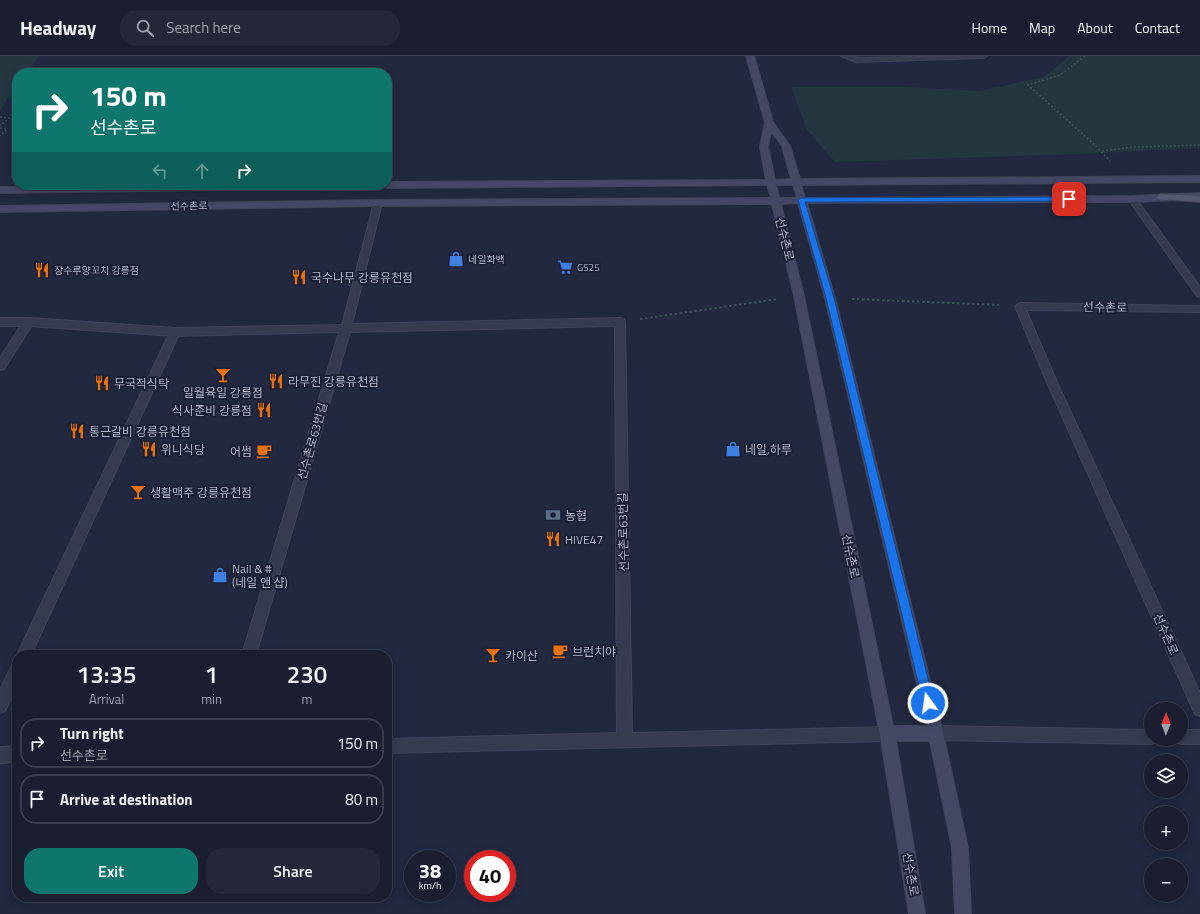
<!DOCTYPE html>
<meta charset="utf-8">
<style>
:root{--surface:#1a1e30;--page:#232738;--text:#f1f3f6;--muted:#9fa2ab;--line:#383c4c;--accent:#0f766e}
body{margin:0;font-family:"Titillium Web","Noto Sans KR",sans-serif;background:var(--page);color:var(--text);height:100vh;display:flex;flex-direction:column;font-size:15px;white-space:nowrap}
*{box-sizing:border-box;margin:0}
p{font-size:13px;color:var(--muted)}
.icon{flex:none;width:22px;height:22px;fill:none;stroke:currentColor;stroke-width:2;stroke-linecap:round;stroke-linejoin:round}
.map{position:relative;flex:1;overflow:hidden}
.panel{position:absolute;left:12px;top:594px;width:380px;height:252px;display:flex;flex-direction:column;background:var(--surface);border-radius:16px;box-shadow:0 2px 10px #0003,0 0 0 1px var(--line)}
.panel>*{flex:none}
.top-card{position:absolute;left:12px;top:12px;width:380px;height:122px;border-radius:16px;box-shadow:0 2px 10px #0003,0 0 0 1px var(--line);background:#0f766e;color:#fff;overflow:hidden}
.needle{width:26px;rotate:1deg}
.fabs{position:absolute;left:1144px;top:646px;display:grid;gap:8px}
.fabs a{display:grid;place-items:center;width:44px;height:44px;border-radius:50%;background:var(--surface);box-shadow:0 2px 10px #0003,0 0 0 1px var(--line);font-size:20px}
.speed{position:absolute;left:404px;top:794px;display:flex;gap:8px;font-size:20px;font-weight:700;text-align:center}
.speed>*{display:grid;place-content:center;width:52px;height:52px;border-radius:50%;background:var(--surface);box-shadow:0 2px 10px #0003,0 0 0 1px var(--line);line-height:1}
.speed small{font-size:10px;font-weight:400}
.speed .limit{border:6px solid #d22;background:#fff;color:#111}
.pin{position:absolute;display:grid;place-items:center;width:34px;height:34px;color:#fff;margin:-17px;border-radius:8px;box-shadow:0 2px 6px #0006}
.me{position:absolute;width:44px;margin:-22px;rotate:346deg;stroke-linejoin:round;filter:drop-shadow(0 0 3px #0008)}
.turn{display:flex;align-items:center;gap:14px;height:84px;padding:0 12px;font-size:18px}
.turn .icon{width:52px;height:52px;stroke-width:2.5}
.turn b{display:block;font-size:28px;line-height:34px}
.lanes{display:flex;align-items:center;height:38px;padding:0 12px;background:#0003;justify-content:center;gap:20px;direction:ltr}
.lanes .off{opacity:.35}
.eta{display:flex;justify-content:space-evenly;align-items:center;height:68px;text-align:center}
.eta b{font-size:24px;font-weight:600;line-height:28px}
.action{display:flex;gap:8px;margin-top:auto;padding:8px 12px}
.action a{flex:1;height:46px;border-radius:16px;background:var(--accent);color:#fff;font-size:16px;font-weight:600;line-height:46px;text-align:center}
.action a+a{background:var(--page);color:var(--text)}
ul{padding:0;list-style:none}
li{display:flex;align-items:center;gap:12px;height:50px;margin:0 8px 6px;padding:0 4px;border:2px solid var(--line);border-radius:16px}
li div{flex:1}
li b{display:block;font-size:15px}
li em{font-style:normal}
header{display:flex;align-items:center;gap:24px;box-sizing:border-box;height:56px;padding:0 20px;background:var(--surface);border-bottom:1px solid var(--line)}
header strong{font-size:19px}
nav{display:flex;gap:22px;margin-inline-start:auto;font-size:14px}
.search{width:280px;height:36px;background:var(--page);display:flex;align-items:center;gap:10px;box-sizing:border-box;padding:0 14px;border-radius:16px;color:var(--muted);font-size:15px}
.map>svg:first-child{display:block}
.green{fill:#243741}
.lines{fill:none;stroke-linecap:round;stroke-linejoin:round}
.lane-casing{stroke:#404459;stroke-width:2}
.street-casing{stroke:#404459;stroke-width:2}
.secondary-casing{stroke:#404459;stroke-width:2}
.primary-casing{stroke:#404459;stroke-width:2}
.path-far1{stroke:#3e5059;stroke-width:1.5;stroke-dasharray:2 2;stroke-linecap:butt}
.path{stroke:#3e5059;stroke-width:2;stroke-dasharray:2.5 2.5;stroke-linecap:butt}
.lane{fill:#373b50;fill-rule:evenodd}
.street{fill:#373b50;fill-rule:evenodd}
.secondary{fill:#444864;fill-rule:evenodd}
.primary{fill:#555a70;fill-rule:evenodd}
.route{fill:#1a73e8;stroke:#114b97}
.labels{text-anchor:middle;dominant-baseline:central;stroke-width:4;stroke-linejoin:round;paint-order:stroke}
.far-street-label{font-size:10px;fill:#b3b6cb;stroke:#1c2035}
.far-poi-label{font-size:10px;fill:#b3b6cb;stroke:#1c2035;text-anchor:start}
.street-label{font-size:12px;fill:#b3b6cb;stroke:#1c2035}
.poi-label{font-size:12px;fill:#b3b6cb;stroke:#1c2035;text-anchor:start}
</style>
<header>
<strong>Headway</strong>
<div class="search"><svg class="icon" aria-label="search" viewBox="0 0 24 24"><circle cx="10" cy="10" r="6"/><path d="M15 15l6 6"/></svg>Search here</div>
<nav><a>Home</a><a>Map</a><a>About</a><a>Contact</a></nav>
</header>
<div class="map">
<svg width="1200" height="858" viewBox="0 0 1200 858">
<rect width="100%" height="100%" fill="#222840"/>
<g class="green">
<polygon points="0,0 39,0 27,17 17,17 17,30 0,54"/>
<polygon points="1069,0 1200,0 1200,92 1080,98 835,106 807,74 791,31 905,31 979,35 1044,21"/>
</g>
<g class="lines">
<g class="lane-casing">
<g id="lane">
<polygon points="29,262 33,263 34,266 4,313 0,314 0,302 25,263"/>
<polygon points="175,272 179,273 180,276 31,599 17,599 170,276 171,273"/>
<polygon points="17,607 17,630 5,655 0,657 0,634 12,609"/>
</g>
</g>
<g class="street-casing">
<g id="street">
<polygon points="841,0 852,0 857,2 987,0 983,2 856,6"/>
<polygon points="1132,140 1135,141 1200,231 1200,241 1197,240 1128,143"/>
<polygon points="378,144 382,147 352,268 620,262 624,263 625,266 632,677 887,671 892,673 894,678 892,683 887,685 387,697 387,683 617,677 615,270 350,276 256,599 242,599 339,276 175,280 29,270 0,270 0,262 29,262 175,272 342,269 374,147"/>
<polygon points="1020,247 1200,250 1200,256 1026,254 1056,324 1200,637 1200,660 1195,658 1046,324 1015,250"/>
<polygon points="936,670 1151,674 1151,683 1158,683 1156,686 1151,688 936,684 931,682 929,677 931,672"/>
<polygon points="1181,674 1200,674 1200,688 1181,688 1176,686 1174,683 1181,683"/>
<polygon points="17,690 17,706 0,707 0,691"/>
</g>
</g>
<g class="secondary-casing">
<g id="secondary">
<path d="M 746,0 L 754,0 L 773,66 L 790,90 L 800,123 L 1200,120 L 1200,126 L 801,129 L 805,142 L 1132,140 L 1200,137 L 1200,143 L 1132,146 L 807,147 L 835,242 L 943,677 L 968,792 L 971,858 L 955,858 L 952,792 L 930,685 L 896,685 L 925,858 L 909,858 L 880,678 L 794,240 L 772,148 L 378,150 L 0,156 L 0,150 L 378,144 L 771,142 L 767,129 L 387,132 L 383,129 L 387,129 L 387,126 L 766,124 L 760,91 L 765,66 ZM 771,75 L 782,90 L 791,123 L 775,124 L 768,91 ZM 776,129 L 793,129 L 797,142 L 779,142 ZM 798,147 L 825,242 L 927,670 L 893,670 L 804,240 L 781,148 Z"/>
<polygon points="173,129 363,129 359,132 0,137 0,131"/>
</g>
</g>
<g class="primary-casing">
<polygon id="primary" points="1161,138 1200,140 1200,146 1158,143 1157,141 1158,139"/>
</g>
<g class="path-far1">
<polyline points="1085,0 1060,19 1028,29 1097,91 1110,105"/>
<polyline points="0,61 9,62 0,70"/>
<polyline points="0,72 7,73 0,80"/>
<polyline points="1102,95 1133,91 1200,89"/>
</g>
<g class="path">
<polyline points="852,243 1001,249"/>
<polyline points="640,263 778,243"/>
</g>
<use href="#lane" class="lane"/>
<use href="#street" class="street"/>
<use href="#secondary" class="secondary"/>
<use href="#primary" class="primary"/>
</g>
<polygon class="route" points="1069,141 1072,143 1071,145 805,146 834,242 934,647 932,651 928,653 925,651 923,647 826,242 798,144 801,142"/>
<defs>
<g id="shop-bare" transform="scale(1.2)"><path d="M-5-2.5h2.3a2.7 3.5 0 0 1 5.4 0H5L5.5 6h-11ZM-1.5-2.5h3a1.5 2.3 0 0 0-3 0Z" fill="#3f7fe0" stroke="#1c2035" stroke-width="2.5" paint-order="stroke"/></g>
<g id="supermarket-bare" transform="scale(1.2)"><path d="M-6-5.5h2.5l.6 2H6L4.5 2H-2.5L-4.4-4H-6ZM-1.5 3.2a1.3 1.3 0 1 0 .1 0ZM3 3.2a1.3 1.3 0 1 0 .1 0Z" fill="#3f7fe0" stroke="#1c2035" stroke-width="2.5" paint-order="stroke"/></g>
<g id="restaurant-bare" transform="scale(1.2)"><path d="M-5-6h1v4h1v-4h1v4h1v-4h1v5L-1.5 .5V6h-2V.5L-5-1ZM5-6V6H3V1.5H1.5Q1.5-4 5-6Z" fill="#e8710a" stroke="#1c2035" stroke-width="2.5" paint-order="stroke"/></g>
<g id="bar-bare" transform="scale(1.2)"><path d="M-6-5H6L.8 .8V4.5H3.5V6h-7V4.5H-.8V.8Z" fill="#e8710a" stroke="#1c2035" stroke-width="2.5" paint-order="stroke"/></g>
<g id="cafe-bare" transform="scale(1.2)"><path d="M-5.5-4.5H6V0H3Q3 3.5 0 3.5H-2.5Q-5.5 3.5-5.5 0ZM3-3.2v2h1.7v-2ZM-6 4.5H4V6H-6Z" fill="#e8710a" stroke="#1c2035" stroke-width="2.5" paint-order="stroke"/></g>
<g id="bank-bare" transform="scale(1.2)"><path d="M-6-4H6V4H-6ZM0-2.3a2.3 2.3 0 1 0 0 4.6a2.3 2.3 0 1 0 0-4.6Z" fill="#5c6f8a" stroke="#1c2035" stroke-width="2.5" paint-order="stroke"/></g>
</defs>
<g fill-rule="evenodd">
<use href="#shop-bare" x="456" y="203"/>
<use href="#supermarket-bare" x="565" y="211"/>
<use href="#restaurant-bare" x="42" y="214"/>
<use href="#restaurant-bare" x="299" y="221"/>
<use href="#bar-bare" x="223" y="319"/>
<use href="#restaurant-bare" x="276" y="325"/>
<use href="#restaurant-bare" x="102" y="327"/>
<use href="#restaurant-bare" x="264" y="354"/>
<use href="#restaurant-bare" x="77" y="375"/>
<use href="#restaurant-bare" x="149" y="393"/>
<use href="#shop-bare" x="733" y="393"/>
<use href="#cafe-bare" x="264" y="395"/>
<use href="#bar-bare" x="138" y="436"/>
<use href="#bank-bare" x="553" y="459"/>
<use href="#restaurant-bare" x="553" y="483"/>
<use href="#shop-bare" x="220" y="519"/>
<use href="#cafe-bare" x="560" y="595"/>
<use href="#bar-bare" x="493" y="599"/>
</g>
<g class="labels">
<g class="far-street-label">
<text transform="translate(189 150) rotate(-1)">선수촌로</text>
</g>
<g class="far-poi-label">
<text x="468" y="203">네일화백</text>
<text x="577" y="211">GS25</text>
<text x="54" y="214">장수루양꼬치 강릉점</text>
</g>
<g class="street-label">
<text transform="translate(785 183) rotate(76)">선수촌로</text>
<text transform="translate(1105 251) rotate(1)">선수촌로</text>
<text transform="translate(312 385) rotate(-74)">선수촌로63번길</text>
<text transform="translate(623 476) rotate(-91)">선수촌로63번길</text>
<text transform="translate(851 500) rotate(79)">선수촌로</text>
<text transform="translate(1166 578) rotate(66)">선수촌로</text>
<text transform="translate(911 818) rotate(80)">선수촌로</text>
</g>
<g class="poi-label">
<text x="311" y="221">국수나무 강릉유천점</text>
<text x="288" y="325">라무진 강릉유천점</text>
<text x="114" y="327">무국적식탁</text>
<text x="223" y="336" text-anchor="middle">일월육일 강릉점</text>
<text x="252" y="354" text-anchor="end">식사준비 강릉점</text>
<text x="89" y="375">통근갈비 강릉유천점</text>
<text x="161" y="393">위니식당</text>
<text x="745" y="393">네일,하루</text>
<text x="252" y="395" text-anchor="end">어썸</text>
<text x="150" y="436">생활맥주 강릉유천점</text>
<text x="565" y="459">농협</text>
<text x="565" y="483">HIVE47</text>
<text x="232" y="512">Nail &amp; #<tspan x="232" dy="14">(네일 앤 샵)</tspan></text>
<text x="572" y="595">브런치야</text>
<text x="505" y="599">카이산</text>
</g>
</g>
</svg>
<div class="fabs">
<a><svg class="needle" viewBox="-14 -14 28 28"><path d="M0-13l5 13h-10z" fill="#e53935"/><path d="M0 13l5-13h-10z" fill="#9fa2ab"/></svg></a>
<a><svg class="icon" aria-label="layers" viewBox="0 0 24 24"><path d="M12 4l9 5-9 5-9-5zM3 14l9 5 9-5"/></svg></a>
<a>+</a>
<a>−</a>
</div>
<div class="speed"><div>38<small>km/h</small></div><div class="limit">40</div></div>
<div class="pin" style="left:1069px;top:143px;background:#d93025"><svg class="icon" aria-label="arrive" viewBox="0 0 24 24"><path d="M6 21V4h12l-3 4 3 4H6"/></svg></div>
<svg class="me" style="left:928px;top:647px" viewBox="-20 -20 40 40"><circle r="17" fill="#1a73e8" stroke="#fff" stroke-width="3"/><path d="M0-11L8 9 0 5-8 9z" fill="#fff"/></svg>
<div class="top-card">
<div class="turn"><svg class="icon" aria-label="right" viewBox="0 0 24 24"><path d="M7 20v-9h11M14 6l5 5-5 5"/></svg><div><b>150 m</b>선수촌로</div></div>
<div class="lanes"><svg class="icon off" aria-label="left" viewBox="0 0 24 24"><path d="M17 20v-9H6M10 6l-5 5 5 5"/></svg><svg class="icon off" aria-label="ahead" viewBox="0 0 24 24"><path d="M12 20V5M6 11l6-6 6 6"/></svg><svg class="icon" aria-label="right" viewBox="0 0 24 24"><path d="M7 20v-9h11M14 6l5 5-5 5"/></svg></div>
</div>
<section class="panel">
<div class="eta">
<div><b>13:35</b><p>Arrival</p></div>
<div><b>1</b><p>min</p></div>
<div><b>230</b><p>m</p></div>
</div>
<ul>
<li><svg class="icon" aria-label="right" viewBox="0 0 24 24"><path d="M7 20v-9h11M14 6l5 5-5 5"/></svg><div><b>Turn right</b><p>선수촌로</p></div><em>150 m</em></li>
<li><svg class="icon" aria-label="arrive" viewBox="0 0 24 24"><path d="M6 21V4h12l-3 4 3 4H6"/></svg><div><b>Arrive at destination</b></div><em>80 m</em></li>
</ul>
<div class="action"><a>Exit</a><a>Share</a></div>
</section>
</div>
